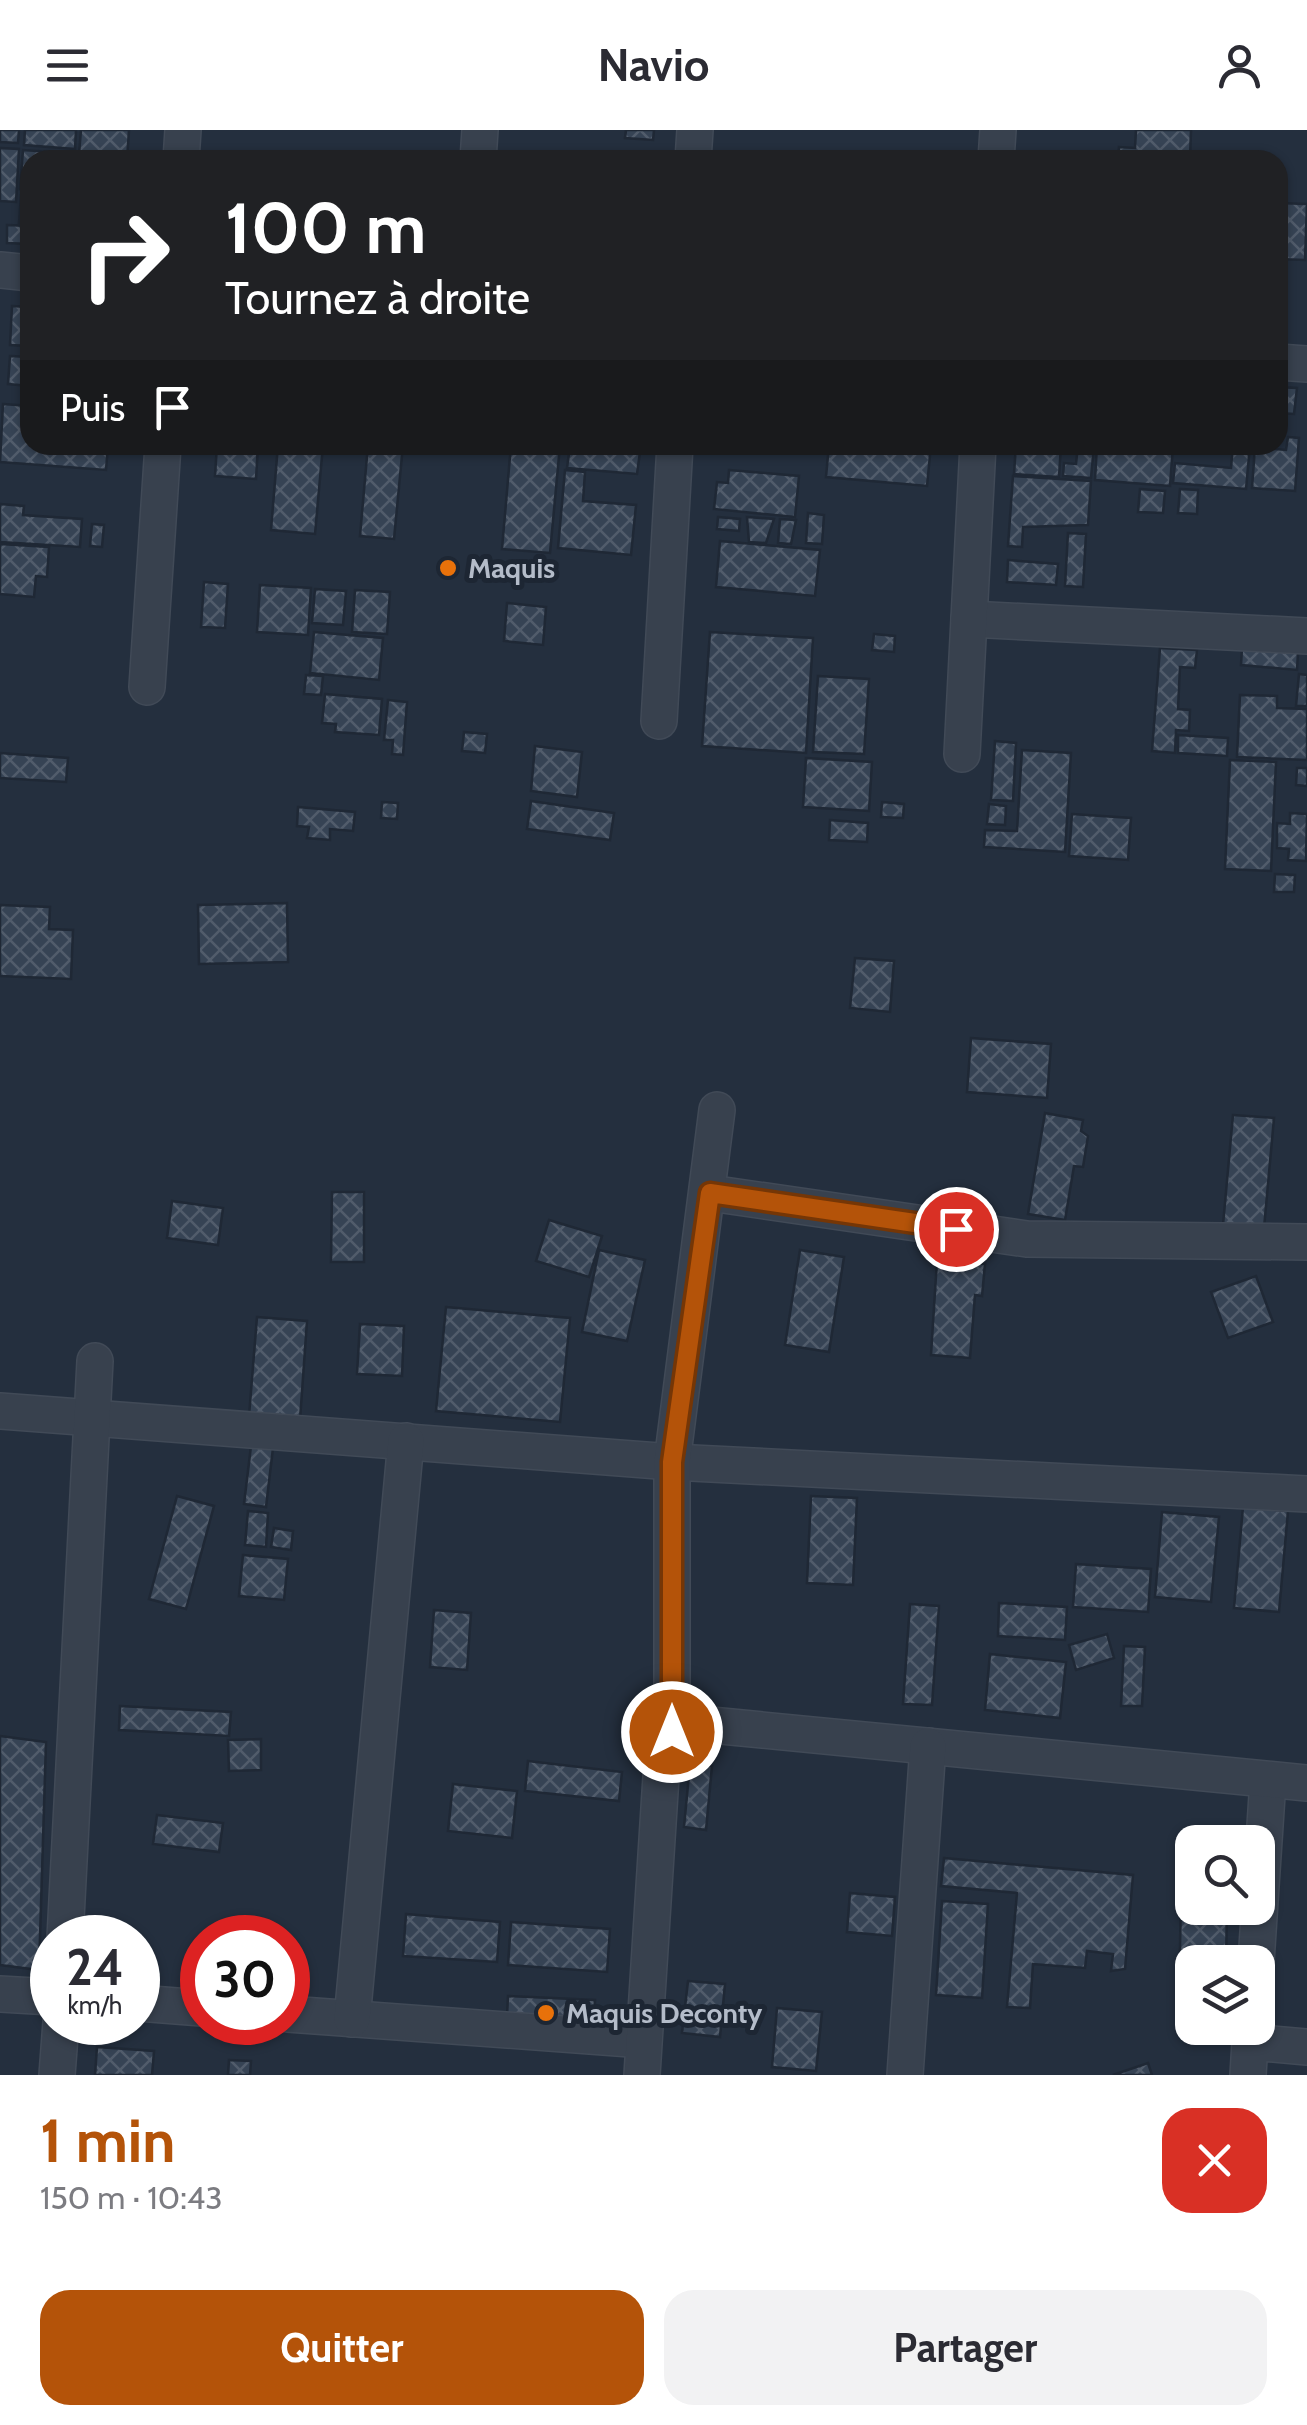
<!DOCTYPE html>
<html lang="fr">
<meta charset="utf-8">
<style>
:root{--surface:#fff;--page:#f2f2f3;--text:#2b2b33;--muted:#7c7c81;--accent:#b45309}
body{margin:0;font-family:Cabin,sans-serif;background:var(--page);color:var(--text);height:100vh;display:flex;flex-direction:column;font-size:38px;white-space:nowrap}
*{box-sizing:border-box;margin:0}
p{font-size:32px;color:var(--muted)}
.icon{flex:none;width:55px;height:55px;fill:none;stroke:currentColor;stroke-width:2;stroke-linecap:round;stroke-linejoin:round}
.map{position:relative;height:1945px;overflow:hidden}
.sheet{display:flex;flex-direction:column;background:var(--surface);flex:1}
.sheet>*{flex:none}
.guide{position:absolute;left:20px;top:20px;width:1268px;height:305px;border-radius:30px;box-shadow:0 2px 8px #0004;background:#202124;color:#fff;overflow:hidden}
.controls{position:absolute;left:1175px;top:1695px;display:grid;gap:20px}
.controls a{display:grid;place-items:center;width:100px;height:100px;border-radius:20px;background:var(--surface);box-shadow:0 2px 8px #0004;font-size:50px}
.speed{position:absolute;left:30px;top:1785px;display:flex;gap:20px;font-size:50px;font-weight:700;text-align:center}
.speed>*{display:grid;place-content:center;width:130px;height:130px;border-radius:50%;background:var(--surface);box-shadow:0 2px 8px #0004;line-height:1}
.speed small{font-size:25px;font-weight:400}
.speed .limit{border:15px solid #d22;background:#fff;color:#111}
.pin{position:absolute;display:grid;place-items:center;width:85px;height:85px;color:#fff;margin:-42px;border:5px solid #fff;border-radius:50%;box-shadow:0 2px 10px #0007}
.me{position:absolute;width:110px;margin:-55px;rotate:0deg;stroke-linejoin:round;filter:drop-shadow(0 0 8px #0008)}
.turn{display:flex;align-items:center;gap:35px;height:210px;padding:0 40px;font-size:45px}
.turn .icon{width:130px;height:130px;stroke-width:2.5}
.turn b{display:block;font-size:70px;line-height:85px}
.then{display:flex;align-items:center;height:95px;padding:0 40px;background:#0003;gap:20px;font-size:38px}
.round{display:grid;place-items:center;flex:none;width:105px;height:105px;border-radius:30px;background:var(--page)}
.overview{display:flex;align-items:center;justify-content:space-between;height:170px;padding:0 40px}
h1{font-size:60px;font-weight:700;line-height:75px;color:var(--accent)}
.action{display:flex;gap:20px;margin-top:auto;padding:20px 40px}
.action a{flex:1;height:115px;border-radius:30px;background:var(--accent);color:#fff;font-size:40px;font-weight:700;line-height:115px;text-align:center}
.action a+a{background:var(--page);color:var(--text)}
header{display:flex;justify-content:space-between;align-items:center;height:130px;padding:0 40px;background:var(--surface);font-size:45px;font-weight:700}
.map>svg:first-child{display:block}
.building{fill:url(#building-cross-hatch);stroke:#1f2835;stroke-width:2.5}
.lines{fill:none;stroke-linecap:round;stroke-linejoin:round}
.street-casing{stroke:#414a57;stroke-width:38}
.street{stroke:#38414e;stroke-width:35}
.route-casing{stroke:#753606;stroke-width:25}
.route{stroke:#b45309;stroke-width:18}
.food-dot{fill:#e8710a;stroke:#1d2633;stroke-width:4}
.labels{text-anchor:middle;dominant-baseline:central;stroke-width:10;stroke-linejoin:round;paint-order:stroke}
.poi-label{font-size:28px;font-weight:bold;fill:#b4bcc9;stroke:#1d2633;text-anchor:start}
</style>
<header><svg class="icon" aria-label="menu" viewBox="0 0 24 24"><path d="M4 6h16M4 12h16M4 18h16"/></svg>Navio<svg class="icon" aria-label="person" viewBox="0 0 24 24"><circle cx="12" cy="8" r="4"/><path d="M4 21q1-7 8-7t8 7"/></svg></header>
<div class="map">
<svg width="1307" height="1945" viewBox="0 0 1307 1945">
<defs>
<pattern id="building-cross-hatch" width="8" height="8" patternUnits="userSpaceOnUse" patternTransform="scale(2.5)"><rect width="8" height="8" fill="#364354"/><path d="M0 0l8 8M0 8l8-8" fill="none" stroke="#515c6b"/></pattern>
</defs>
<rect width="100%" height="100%" fill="#242f3e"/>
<g class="building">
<polygon points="0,0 19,0 18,13 0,12"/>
<polygon points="25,0 76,0 75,19 24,15"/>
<polygon points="81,0 129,0 127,30 30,30 30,59 20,59 23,20 79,24"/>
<polygon points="626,0 654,0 653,10 625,8"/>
<polygon points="1136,0 1191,0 1190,30 1118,30 1119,17 1135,18"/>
<polygon points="0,18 19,19 16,72 0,71"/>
<polygon points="21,66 30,67 30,94 19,93"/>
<polygon points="1278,73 1307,74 1305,130 1278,129"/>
<polygon points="7,95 30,96 30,114 7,113"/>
<polygon points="12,176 30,177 30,216 10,215"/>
<polygon points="10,226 30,227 30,256 8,254"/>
<polygon points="1278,257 1297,258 1294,284 1278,283"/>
<polygon points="3,274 30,276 30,315 108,315 106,340 0,332"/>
<polygon points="1288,307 1299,308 1295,361 1252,358 1255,317 1286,320"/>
<polygon points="217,315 258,315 256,349 215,346"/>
<polygon points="278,315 323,315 315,404 271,400"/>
<polygon points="368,315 403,315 394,409 360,406"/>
<polygon points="511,315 560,315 550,423 502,419"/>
<polygon points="829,315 931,315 927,356 826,347"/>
<polygon points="1016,315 1061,315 1059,347 1014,344"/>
<polygon points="1078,315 1094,315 1091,348 1063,346 1064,333 1076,334"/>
<polygon points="1097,315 1173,316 1170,356 1095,350"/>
<polygon points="1233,315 1250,315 1246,359 1173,353 1175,333 1231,338"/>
<polygon points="570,316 640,322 637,344 567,338"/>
<polygon points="565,340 585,342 583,371 636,375 631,425 558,418"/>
<polygon points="729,340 799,346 795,387 714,379 717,352 728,353"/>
<polygon points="1013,346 1091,351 1088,395 1023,397 1022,417 1008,416"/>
<polygon points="1140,359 1165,361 1163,383 1138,382"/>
<polygon points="1180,359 1198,360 1197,384 1178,383"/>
<polygon points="0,374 24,376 23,385 82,389 80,417 0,412"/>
<polygon points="808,383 824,385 822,414 806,413"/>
<polygon points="718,387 740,389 739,401 717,399"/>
<polygon points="747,387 774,389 766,413 749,412"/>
<polygon points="780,389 796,390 791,414 778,413"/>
<polygon points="92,394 104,395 102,417 90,416"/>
<polygon points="1068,403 1086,404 1083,457 1065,456"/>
<polygon points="720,411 820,420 815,466 716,457"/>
<polygon points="0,414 49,417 47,447 36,446 34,467 0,464"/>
<polygon points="1008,430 1058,434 1056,455 1007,452"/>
<polygon points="204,452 228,454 225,498 201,497"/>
<polygon points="260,455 311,458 308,505 257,502"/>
<polygon points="315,459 346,461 343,495 312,493"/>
<polygon points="355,460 390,462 387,504 352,502"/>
<polygon points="507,473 546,477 543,515 504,511"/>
<polygon points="314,502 383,508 379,550 310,543"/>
<polygon points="710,502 813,508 806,623 702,616"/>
<polygon points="874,504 895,506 894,522 872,520"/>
<polygon points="1160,518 1197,520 1195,538 1180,537 1178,579 1190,580 1189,601 1176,600 1175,623 1152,621"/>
<polygon points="1242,518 1298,523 1297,540 1241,535"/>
<polygon points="1299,544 1307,545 1307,576 1296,576"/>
<polygon points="306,545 323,546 321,565 304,564"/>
<polygon points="818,546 869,549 864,624 813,622"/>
<polygon points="325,564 382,569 379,605 335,602 336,594 322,593"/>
<polygon points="1240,565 1277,566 1277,578 1307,579 1307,630 1237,627"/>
<polygon points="388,570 407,572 403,625 392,624 393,610 384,610"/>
<polygon points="464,602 487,604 485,623 462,621"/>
<polygon points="1178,605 1228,608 1227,626 1178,623"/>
<polygon points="995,611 1016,613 1013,671 991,670"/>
<polygon points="535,616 582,622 577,667 531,661"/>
<polygon points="1022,620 1071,623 1065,722 984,717 985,700 1017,701"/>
<polygon points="0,623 68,628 66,652 0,648"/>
<polygon points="806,628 872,632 869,681 803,677"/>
<polygon points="1230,630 1276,632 1271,741 1225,739"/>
<polygon points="1297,638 1307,638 1307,656 1296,655"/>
<polygon points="531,671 614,683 610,710 527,699"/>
<polygon points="382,672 398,673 397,689 381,688"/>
<polygon points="882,672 904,674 903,688 881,687"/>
<polygon points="989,674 1006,676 1005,695 987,694"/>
<polygon points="298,677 355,682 353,701 330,699 330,710 307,708 309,697 297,696"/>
<polygon points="1290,683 1307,684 1306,731 1288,730 1289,719 1277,718 1277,693 1290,694"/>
<polygon points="1072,684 1131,688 1128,730 1069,726"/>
<polygon points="830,690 868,693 867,712 829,710"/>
<polygon points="1275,744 1295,745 1294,762 1274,762"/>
<polygon points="287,773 288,832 199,834 198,775"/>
<polygon points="0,775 50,777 49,799 73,800 71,849 0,846"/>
<polygon points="855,828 894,831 890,882 850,878"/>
<polygon points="971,908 1051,914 1047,968 967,962"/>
<polygon points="1045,983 1083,990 1081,1001 1088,1006 1083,1037 1074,1036 1065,1090 1028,1084"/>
<polygon points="1233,985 1274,988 1264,1098 1223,1095"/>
<polygon points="332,1062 364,1062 364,1132 331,1132"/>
<polygon points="172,1071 223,1078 218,1115 167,1108"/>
<polygon points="549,1090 602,1106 589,1147 536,1131"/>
<polygon points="599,1120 645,1130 627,1211 582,1202"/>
<polygon points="800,1120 844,1127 829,1222 785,1215"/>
<polygon points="937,1130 985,1134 982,1166 975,1165 970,1228 931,1225"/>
<polygon points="1256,1146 1273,1192 1228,1208 1211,1162"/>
<polygon points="446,1177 570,1188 560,1292 436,1281"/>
<polygon points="257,1187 307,1191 300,1290 249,1286"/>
<polygon points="360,1194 404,1196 402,1246 357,1244"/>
<polygon points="251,1316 273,1318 266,1377 244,1374"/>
<polygon points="177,1366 214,1376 186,1479 149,1469"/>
<polygon points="811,1366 857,1368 853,1455 807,1453"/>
<polygon points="1243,1377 1288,1381 1279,1482 1234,1478"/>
<polygon points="248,1381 268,1383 266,1417 245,1415"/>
<polygon points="1162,1382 1219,1387 1211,1472 1155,1467"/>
<polygon points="274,1398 293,1401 291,1420 271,1417"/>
<polygon points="243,1425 288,1429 284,1470 239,1466"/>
<polygon points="1076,1434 1151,1439 1148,1482 1073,1477"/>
<polygon points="999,1473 1067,1477 1065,1510 998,1506"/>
<polygon points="910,1474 939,1476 932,1575 903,1574"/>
<polygon points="434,1480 471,1483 467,1540 430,1537"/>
<polygon points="1107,1504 1114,1528 1076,1540 1069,1515"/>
<polygon points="1124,1516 1145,1517 1142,1576 1121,1576"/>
<polygon points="990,1524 1066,1532 1060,1588 985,1580"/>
<polygon points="120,1576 231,1582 229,1606 119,1600"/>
<polygon points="0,1606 46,1612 39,1840 0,1835"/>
<polygon points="261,1609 261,1640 229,1641 228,1610"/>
<polygon points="528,1631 622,1642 619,1671 525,1661"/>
<polygon points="690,1634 712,1636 706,1700 684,1697"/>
<polygon points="453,1654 517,1661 512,1708 448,1701"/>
<polygon points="157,1685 223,1693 219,1722 153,1714"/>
<polygon points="944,1728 1133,1745 1125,1839 1111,1841 1113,1824 1087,1821 1085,1838 1033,1834 1030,1878 1007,1877 1017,1763 941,1756"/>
<polygon points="850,1763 895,1767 892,1806 847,1802"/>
<polygon points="1181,1766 1192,1766 1192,1778 1227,1778 1226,1832 1192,1832 1192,1868 1179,1867"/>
<polygon points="942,1771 988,1774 982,1868 936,1865"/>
<polygon points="406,1784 500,1792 497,1832 403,1826"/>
<polygon points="511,1792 610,1799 607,1842 508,1835"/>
<polygon points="688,1851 725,1854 720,1907 682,1903"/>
<polygon points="508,1866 595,1870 594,1890 507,1886"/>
<polygon points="777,1878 822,1882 816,1941 772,1937"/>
<polygon points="97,1917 154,1921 152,1945 95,1945"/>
<polygon points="229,1930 251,1931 250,1945 228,1945"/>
<polygon points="1148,1933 1152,1945 1113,1945"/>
</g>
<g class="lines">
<g class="street-casing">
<g id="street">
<polyline points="181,30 183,0"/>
<polyline points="478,30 480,0"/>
<polyline points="693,30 695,0"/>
<polyline points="996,30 998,0"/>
<polyline points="0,140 30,143"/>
<polyline points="1278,232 1307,234"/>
<polyline points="969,489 1307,506"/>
<polyline points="147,557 163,315"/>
<polyline points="659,591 675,315"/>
<polyline points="962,624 978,315"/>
<polyline points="710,1063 1027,1109 1307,1112"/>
<polyline points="0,1281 672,1332 1307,1364"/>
<polyline points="672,1602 672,1332 717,980"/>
<polyline points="65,1808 95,1231"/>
<polyline points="1256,1832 1268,1650"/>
<polyline points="0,1864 52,1867"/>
<polyline points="138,1873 202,1878"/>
<polyline points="288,1884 644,1910"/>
<polyline points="352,1889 406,1311"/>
<polyline points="57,1945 61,1892"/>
<polyline points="642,1945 663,1615 672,1602 690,1593 1307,1653"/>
<polyline points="905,1945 928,1616"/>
<polyline points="1248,1945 1250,1912 1307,1917"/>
</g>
</g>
<use href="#street" class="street"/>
</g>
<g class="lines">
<g class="route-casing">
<polyline id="route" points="672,1602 672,1332 710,1063 956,1099"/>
</g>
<use href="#route" class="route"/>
</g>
<g class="food-dot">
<circle cx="448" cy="438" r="10"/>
<circle cx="546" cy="1883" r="10"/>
</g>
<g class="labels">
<g class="poi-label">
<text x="468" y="438">Maquis</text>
<text x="566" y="1883">Maquis Deconty</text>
</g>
</g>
</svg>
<div class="controls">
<a><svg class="icon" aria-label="search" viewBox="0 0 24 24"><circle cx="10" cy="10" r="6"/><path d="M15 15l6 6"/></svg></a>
<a><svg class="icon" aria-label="layers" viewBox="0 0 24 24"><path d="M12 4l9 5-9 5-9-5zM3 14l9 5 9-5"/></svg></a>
</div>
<div class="speed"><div>24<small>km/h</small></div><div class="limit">30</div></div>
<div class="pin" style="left:956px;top:1099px;background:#d93025"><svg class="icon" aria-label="arrive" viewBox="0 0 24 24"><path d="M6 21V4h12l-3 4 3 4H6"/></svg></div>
<svg class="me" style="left:672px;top:1602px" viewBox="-20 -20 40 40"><circle r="17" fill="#b45309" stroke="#fff" stroke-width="3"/><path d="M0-11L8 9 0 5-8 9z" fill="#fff"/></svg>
<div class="guide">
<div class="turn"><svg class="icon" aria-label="right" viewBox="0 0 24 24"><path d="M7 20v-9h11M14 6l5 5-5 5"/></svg><div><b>100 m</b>Tournez à droite</div></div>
<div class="then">Puis<svg class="icon" aria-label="arrive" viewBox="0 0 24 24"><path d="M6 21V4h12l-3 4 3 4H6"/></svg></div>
</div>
</div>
<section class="sheet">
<div class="overview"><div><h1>1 min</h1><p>150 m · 10:43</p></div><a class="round" style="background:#d93025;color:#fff"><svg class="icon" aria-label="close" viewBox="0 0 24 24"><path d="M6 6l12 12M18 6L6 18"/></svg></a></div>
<div class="action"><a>Quitter</a><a>Partager</a></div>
</section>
